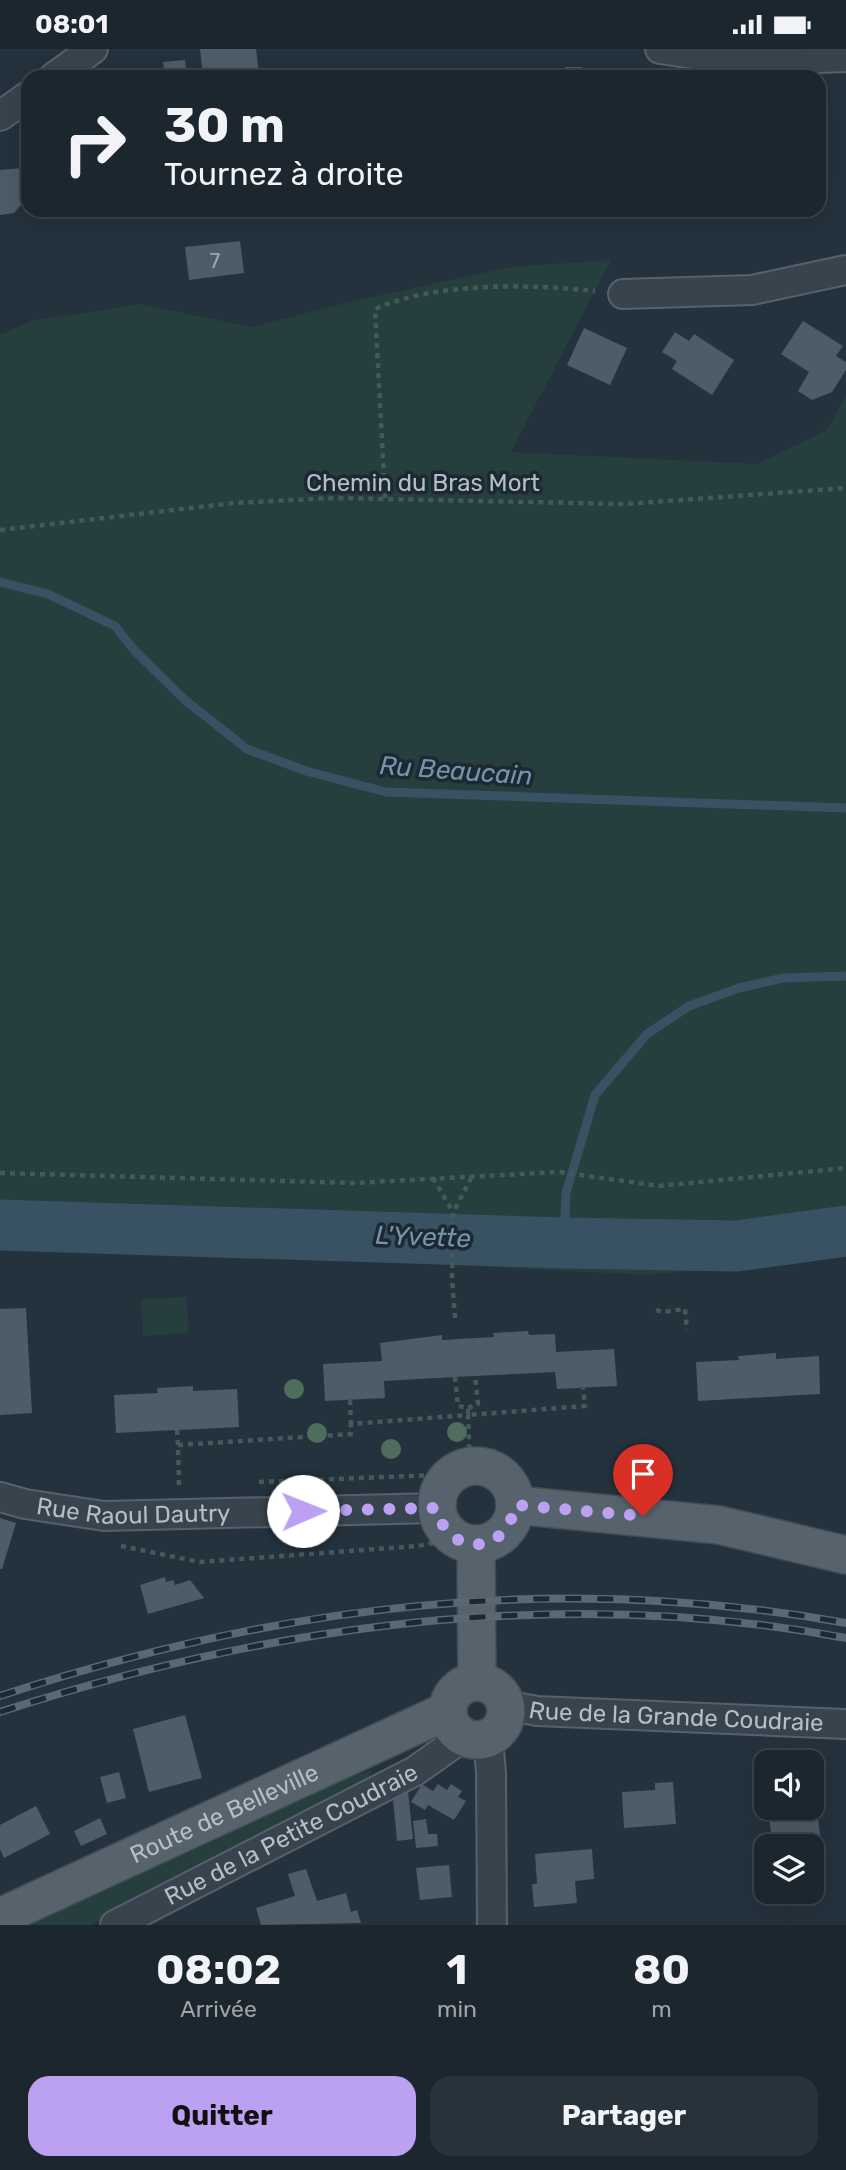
<!DOCTYPE html>
<html lang="fr">
<meta charset="utf-8">
<style>
:root{--surface:#1b262e;--page:#28323a;--text:#f1f3f6;--muted:#a0a5aa;--line:#39434a;--accent:#bca0f2}
body{margin:0;font-family:Rubik,sans-serif;background:var(--page);color:var(--text);height:100vh;display:flex;flex-direction:column;font-size:26px;white-space:nowrap}
*{box-sizing:border-box;margin:0}
p{font-size:23px;color:var(--muted)}
.icon{flex:none;width:38px;height:38px;fill:none;stroke:currentColor;stroke-width:2;stroke-linecap:round;stroke-linejoin:round}
.map{position:relative;height:1876px;overflow:hidden}
.side{display:flex;flex-direction:column;background:var(--surface);flex:1}
.side>*{flex:none}
.guide{position:absolute;left:21px;top:21px;width:805px;height:147px;border-radius:21px;box-shadow:0 7px 28px #0002,0 0 0 2px var(--line);background:#1b262e;color:var(--text);overflow:hidden}
.buttons{position:absolute;left:754px;top:1701px;display:grid;gap:14px}
.buttons a{display:grid;place-items:center;width:70px;height:70px;border-radius:14px;background:var(--surface);box-shadow:0 7px 28px #0002,0 0 0 2px var(--line);font-size:35px}
.pin{position:absolute;display:grid;place-items:center;width:60px;height:60px;color:#fff;margin:-72px -30px;border-radius:50% 50% 50% 0;rotate:-45deg;box-shadow:0 0 7px #0007}
.pin .icon{rotate:45deg}
.me{position:absolute;width:77px;margin:-38px;rotate:89deg;stroke-linejoin:round;filter:drop-shadow(0 0 5px #0008)}
.turn{display:flex;align-items:center;gap:24px;height:147px;padding:0 28px;font-size:32px}
.turn .icon{width:91px;height:91px;stroke-width:2.5}
.turn b{display:block;font-size:49px;line-height:60px}
.eta{display:flex;justify-content:space-evenly;align-items:center;height:119px;text-align:center}
.eta b{font-size:42px;font-weight:700;line-height:49px}
.button{display:flex;gap:14px;margin-top:auto;padding:14px 28px}
.button a{flex:1;height:80px;border-radius:21px;background:var(--accent);color:#111;font-size:28px;font-weight:700;line-height:80px;text-align:center}
.button a+a{background:var(--page);color:var(--text)}
.status{display:flex;justify-content:space-between;align-items:center;height:49px;padding:0 35px;background:var(--surface);direction:ltr}
.status svg{height:19px;fill:currentColor}
.map>svg:first-child{display:block}
.green{fill:#263e3d}
.water{fill:#385163}
.lines{fill:none;stroke-linecap:round;stroke-linejoin:round}
.stream{stroke:#385163;stroke-width:9}
.river{stroke:#385163;stroke-width:51}
.building{fill:#4d5c67}
.minor-casing{stroke:#56616b;stroke-width:32}
.major-casing{stroke:#414d56;stroke-width:40}
.path{stroke:#445a59;stroke-width:4.5;stroke-dasharray:5 5;stroke-linecap:butt}
.minor{stroke:#38444d;stroke-width:28}
.major{stroke:#56636d;stroke-width:37}
.rail-casing{stroke:#5a6874;stroke-width:8}
.rail{stroke:#1d2932;stroke-width:5;stroke-dasharray:16;stroke-linecap:butt}
.tree{fill:#4f6d5c}
.route{stroke:#bca0f2;stroke-width:12;stroke-dasharray:0 21.6}
.labels{text-anchor:middle;dominant-baseline:central;stroke-width:7;stroke-linejoin:round;paint-order:stroke}
.number-label{font-size:21px;fill:#9aa6b0}
.street-label{font-size:24px;fill:#b4bec8;stroke:#1d2932}
.water-label{font-size:26px;font-style:italic;fill:#7494aa;stroke:#1d2932}
</style>
<div class="status"><b>08:01</b><svg viewBox="0 0 49 12"><path d="M0 12V9h3v3zM5 12V6h3v6zM10 12V3h3v9zM15 12V0h3v12zM26 1h20v11H26zM47 4h2v5h-2z"/></svg></div>
<div class="map">
<svg width="846" height="1876" viewBox="0 0 846 1876">
<rect width="100%" height="100%" fill="#24323d"/>
<g class="green">
<polygon points="611,211 511,403 757,415 827,381 846,346 846,1207 647,1226 0,1193 0,286 31,272 140,255 252,278 353,252 511,218"/>
<polygon points="187,1248 189,1284 143,1287 141,1250"/>
<polygon points="373,1721 358,1741 91,1876 11,1876 274,1753"/>
</g>
<polygon class="water" points="846,1166 846,1191 693,1207 670,1214 689,1170 702,1180 746,1178"/>
<g class="lines">
<g class="stream">
<polyline points="0,533 48,545 115,577 134,601 185,651 247,700 306,722 386,743 846,759"/>
<polyline points="564,1194 566,1144 595,1046 647,985 689,957 739,939 783,929 846,927"/>
</g>
<polyline class="river" points="0,1176 564,1194 736,1197 846,1182"/>
</g>
<g class="building">
<polygon points="200,0 256,0 259,24 203,28"/>
<polygon points="185,11 187,28 165,28 163,13"/>
<polygon points="683,16 711,20 709,28 682,28"/>
<polygon points="565,18 582,18 582,24 608,24 608,28 514,28 514,24 565,24"/>
<polygon points="28,105 28,148 14,164 0,166 0,121 23,119 22,106"/>
<polygon points="240,192 244,224 189,231 185,198"/>
<polygon points="803,272 843,297 836,307 846,313 846,321 832,343 812,351 798,342 809,323 781,305"/>
<polygon points="584,279 627,299 610,336 567,316"/>
<polygon points="675,283 689,292 694,285 734,311 712,346 672,320 677,312 662,303"/>
<polygon points="26,1259 32,1364 0,1366 0,1260"/>
<polygon points="528,1282 529,1286 555,1285 556,1303 614,1300 617,1337 557,1340 555,1323 455,1328 384,1332 385,1349 325,1352 323,1315 382,1312 380,1294 442,1286 442,1291 494,1288 493,1284"/>
<polygon points="776,1304 776,1310 819,1307 820,1345 698,1352 696,1313 739,1311 738,1307"/>
<polygon points="193,1337 193,1342 237,1340 239,1378 116,1384 114,1346 158,1344 157,1339"/>
<polygon points="0,1469 16,1474 2,1520 0,1520"/>
<polygon points="165,1528 166,1533 173,1531 175,1536 190,1531 204,1549 148,1565 140,1536"/>
<polygon points="185,1666 202,1729 149,1743 133,1680"/>
<polygon points="119,1723 126,1749 107,1754 100,1728"/>
<polygon points="673,1733 676,1775 624,1779 622,1743 655,1741 655,1734"/>
<polygon points="422,1735 433,1742 438,1735 447,1741 451,1735 462,1742 458,1748 466,1752 454,1771 428,1756 425,1761 411,1753"/>
<polygon points="815,1740 820,1787 772,1793 768,1759 812,1759 812,1741"/>
<polygon points="408,1742 413,1790 397,1792 393,1750"/>
<polygon points="36,1757 50,1785 4,1809 0,1800 0,1776"/>
<polygon points="100,1769 107,1785 81,1797 74,1782"/>
<polygon points="426,1770 428,1785 437,1785 438,1797 416,1799 413,1772"/>
<polygon points="592,1800 594,1830 575,1832 577,1854 534,1858 532,1835 537,1835 535,1805"/>
<polygon points="449,1816 452,1848 420,1851 416,1819"/>
<polygon points="306,1820 317,1852 346,1844 351,1863 357,1861 361,1874 261,1876 256,1859 295,1847 288,1825"/>
</g>
<g class="lines">
<g class="minor-casing">
<g id="minor">
<polyline points="660,0 741,12 846,8"/>
<polyline points="54,28 93,0"/>
<polyline points="0,67 28,47"/>
<polyline points="623,245 752,241 846,221"/>
<path id="s1" d="M 0,1448 L 25,1455 L 104,1467 L 436,1459"/>
<path id="s2" d="M 505,1656 L 537,1662 L 846,1675"/>
<polyline points="488,1689 491,1724 492,1876"/>
<path id="s3" d="M 115,1876 L 415,1722 L 463,1688"/>
</g>
</g>
<g class="major-casing">
<g id="major">
<circle cx="476" cy="1456" r="39"/>
<polyline points="515,1456 719,1476 846,1506"/>
<polyline points="476,1496 477,1633"/>
<circle cx="477" cy="1662" r="29"/>
<path id="s4" d="M 0,1868 L 447,1662"/>
</g>
</g>
<g class="path">
<path d="M 385,449 L 375,260 C 435,233 531,235 595,242"/>
<polyline points="0,481 234,454 336,449 625,455 846,439"/>
<polyline points="0,1124 354,1134 559,1123 659,1137 846,1119"/>
<polyline points="433,1129 453,1163"/>
<polyline points="656,1261 663,1263 685,1260 687,1281"/>
<polyline points="455,1269 452,1229 453,1164 472,1127"/>
<polyline points="455,1328 458,1357 468,1359 468,1366 585,1357 583,1339"/>
<polyline points="350,1351 351,1375"/>
<polyline points="468,1359 478,1355 475,1327"/>
<polyline points="177,1381 178,1396"/>
<polyline points="259,1433 436,1426 470,1408"/>
<polyline points="179,1436 178,1396 351,1385 351,1375 468,1366 470,1417"/>
<polyline points="121,1497 200,1513 418,1497 446,1491"/>
</g>
<use href="#minor" class="minor"/>
<use href="#major" class="major"/>
<g class="rail-casing">
<g id="rail">
<path d="M 0,1647 C 278,1556 556,1522 846,1574"/>
<path d="M 0,1663 C 274,1575 561,1536 846,1589"/>
</g>
</g>
<use href="#rail" class="rail"/>
</g>
<g class="tree">
<circle cx="294" cy="1340" r="10"/>
<circle cx="457" cy="1383" r="10"/>
<circle cx="317" cy="1384" r="10"/>
<circle cx="391" cy="1400" r="10"/>
</g>
<g class="lines">
<path class="route" d="M 303,1462 L 436,1459 C 448,1509 507,1507 515,1456 L 643,1467"/>
</g>
<g class="labels">
<g class="number-label">
<text x="215" y="211">7</text>
</g>
<g class="street-label">
<text x="423" y="434">Chemin du Bras Mort</text>
<text stroke="none"><textPath href="#s1" startOffset="135">Rue Raoul Dautry</textPath></text>
<text stroke="none"><textPath href="#s2" startOffset="172">Rue de la Grande Coudraie</textPath></text>
<text stroke="none"><textPath href="#s4" startOffset="247">Route de Belleville</textPath></text>
<text stroke="none"><textPath href="#s3" startOffset="198">Rue de la Petite Coudraie</textPath></text>
</g>
<g class="water-label">
<text transform="translate(456 722) rotate(4)">Ru Beaucain</text>
<text transform="translate(423 1188) rotate(2)">L'Yvette</text>
</g>
</g>
</svg>
<div class="buttons">
<a><svg class="icon" aria-label="sound" viewBox="0 0 24 24"><path d="M4 9h4l5-4v14l-5-4H4zM17 9q2 3 0 6"/></svg></a>
<a><svg class="icon" aria-label="layers" viewBox="0 0 24 24"><path d="M12 4l9 5-9 5-9-5zM3 14l9 5 9-5"/></svg></a>
</div>
<div class="pin" style="left:643px;top:1467px;background:#d93025"><svg class="icon" aria-label="arrive" viewBox="0 0 24 24"><path d="M6 21V4h12l-3 4 3 4H6"/></svg></div>
<svg class="me" style="left:303px;top:1462px" viewBox="-20 -20 40 40"><circle r="19" fill="#fff"/><path d="M0-13L10 11 0 6-10 11z" fill="#bca0f2"/></svg>
<div class="guide">
<div class="turn"><svg class="icon" aria-label="right" viewBox="0 0 24 24"><path d="M7 20v-9h11M14 6l5 5-5 5"/></svg><div><b>30 m</b>Tournez à droite</div></div>
</div>
</div>
<section class="side">
<div class="eta">
<div><b>08:02</b><p>Arrivée</p></div>
<div><b>1</b><p>min</p></div>
<div><b>80</b><p>m</p></div>
</div>
<div class="button"><a>Quitter</a><a>Partager</a></div>
</section>
